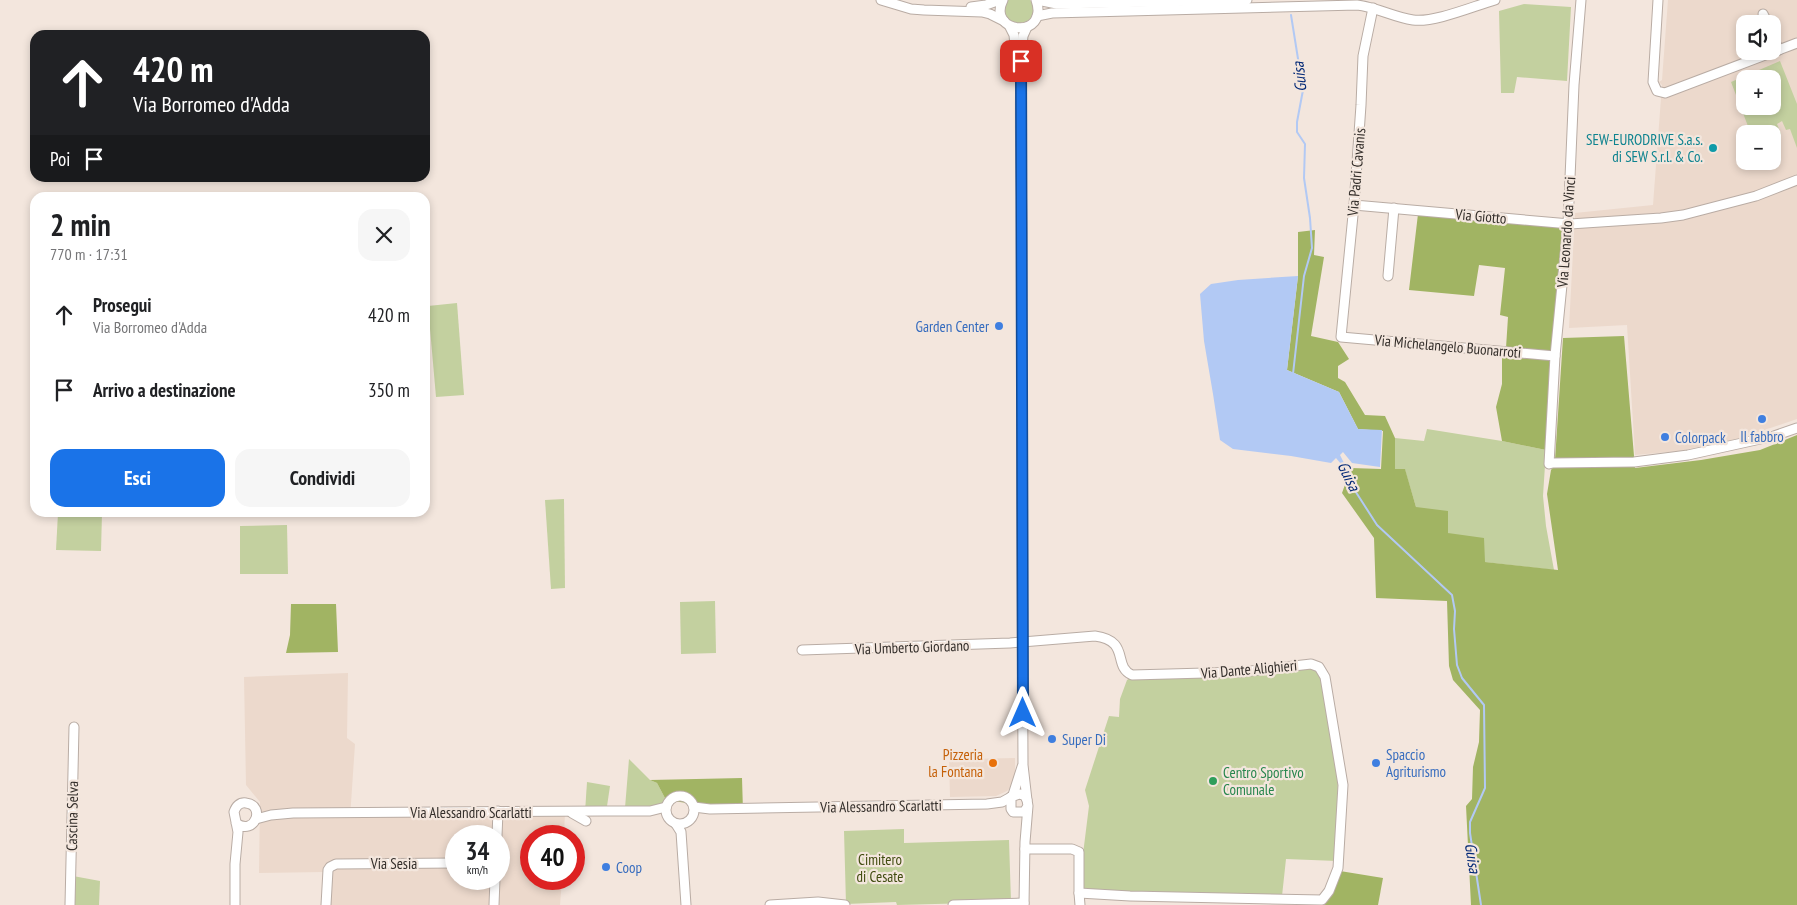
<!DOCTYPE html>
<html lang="it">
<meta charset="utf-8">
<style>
:root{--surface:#fff;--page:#f6f6f6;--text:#202124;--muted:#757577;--accent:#1a73e8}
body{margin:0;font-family:"PT Sans Narrow",sans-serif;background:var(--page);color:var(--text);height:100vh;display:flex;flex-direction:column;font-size:19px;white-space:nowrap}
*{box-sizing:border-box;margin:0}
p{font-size:16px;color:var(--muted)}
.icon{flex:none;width:28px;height:28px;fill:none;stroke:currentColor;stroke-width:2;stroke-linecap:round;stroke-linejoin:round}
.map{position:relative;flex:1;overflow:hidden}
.details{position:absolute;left:30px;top:192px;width:400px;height:325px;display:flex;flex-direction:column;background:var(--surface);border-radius:15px;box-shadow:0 2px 8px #0003}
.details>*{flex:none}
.hud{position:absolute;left:30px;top:30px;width:400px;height:152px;border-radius:15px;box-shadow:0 2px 8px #0003;background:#202124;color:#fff;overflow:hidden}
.buttons{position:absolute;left:1736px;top:15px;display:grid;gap:10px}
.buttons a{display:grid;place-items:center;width:45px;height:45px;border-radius:10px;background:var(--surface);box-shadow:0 2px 8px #0003;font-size:25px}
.speed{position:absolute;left:445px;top:825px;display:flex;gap:10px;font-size:25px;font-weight:700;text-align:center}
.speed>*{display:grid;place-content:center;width:65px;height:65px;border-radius:50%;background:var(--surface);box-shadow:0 2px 8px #0003;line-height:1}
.speed small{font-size:12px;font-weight:400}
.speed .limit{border:8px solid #d22;background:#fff;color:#111}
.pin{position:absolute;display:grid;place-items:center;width:42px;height:42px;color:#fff;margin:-21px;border-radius:10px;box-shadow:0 2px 8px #0006}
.me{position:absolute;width:55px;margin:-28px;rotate:0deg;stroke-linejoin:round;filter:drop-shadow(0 0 4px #0008)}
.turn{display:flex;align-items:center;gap:18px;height:105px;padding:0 20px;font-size:22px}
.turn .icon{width:65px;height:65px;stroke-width:2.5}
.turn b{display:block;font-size:35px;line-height:42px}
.then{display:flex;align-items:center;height:48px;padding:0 20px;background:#0003;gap:10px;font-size:19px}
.round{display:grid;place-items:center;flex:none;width:52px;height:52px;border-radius:15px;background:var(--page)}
.head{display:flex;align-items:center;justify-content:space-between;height:85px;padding:0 20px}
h1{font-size:30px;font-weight:800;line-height:38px}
.action{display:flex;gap:10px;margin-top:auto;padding:10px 20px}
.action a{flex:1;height:58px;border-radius:15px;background:var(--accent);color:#fff;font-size:20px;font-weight:800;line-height:58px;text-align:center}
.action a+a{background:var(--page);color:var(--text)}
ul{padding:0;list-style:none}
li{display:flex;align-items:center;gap:15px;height:75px;padding:0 20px}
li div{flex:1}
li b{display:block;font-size:19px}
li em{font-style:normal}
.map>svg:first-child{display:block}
.built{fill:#ecd9cc;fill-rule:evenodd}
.green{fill:#c3d09f;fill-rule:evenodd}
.forest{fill:#a1b463}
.water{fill:#b2c9f4}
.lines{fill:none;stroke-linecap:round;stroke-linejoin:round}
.stream{stroke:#b2c9f4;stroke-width:2}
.minor-casing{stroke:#b9aca4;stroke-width:11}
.minor{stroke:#fff;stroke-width:9}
.route-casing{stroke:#114b97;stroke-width:12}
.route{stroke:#1a73e8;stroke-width:9}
.culture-dot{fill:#0f9aa8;stroke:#f3e6dd;stroke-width:2}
.shop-dot{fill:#3f7fe0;stroke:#f3e6dd;stroke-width:2}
.food-dot{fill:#e8710a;stroke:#f3e6dd;stroke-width:2}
.leisure-dot{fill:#2e9e5b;stroke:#f3e6dd;stroke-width:2}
.labels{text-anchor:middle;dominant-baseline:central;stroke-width:4.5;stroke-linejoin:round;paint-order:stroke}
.culture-label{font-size:15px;fill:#0d838f;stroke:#f3e6dd;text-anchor:end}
.street-label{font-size:15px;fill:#332e2a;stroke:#f3e6dd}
.shop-label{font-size:15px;fill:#366cbe;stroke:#f3e6dd;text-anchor:start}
.food-label{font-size:15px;fill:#c56008;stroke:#f3e6dd;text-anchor:end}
.leisure-label{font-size:15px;fill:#27864d;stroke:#f3e6dd;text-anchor:start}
.park-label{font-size:15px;fill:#414c10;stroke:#f3e6dd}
.water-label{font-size:16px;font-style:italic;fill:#022876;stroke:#f3e6dd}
</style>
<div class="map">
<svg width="1797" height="905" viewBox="0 0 1797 905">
<rect width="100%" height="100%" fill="#f3e6dd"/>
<g class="built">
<path d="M 1668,0 L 1797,0 L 1797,419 L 1741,438 L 1679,451 L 1635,455 L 1627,325 L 1569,328 L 1575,213 L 1653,205 L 1662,85 L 1659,82 L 1662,80 ZM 1745,24 L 1772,24 L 1772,51 L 1745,51 ZM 1745,79 L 1772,79 L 1772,106 L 1745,106 ZM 1745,134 L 1772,134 L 1772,161 L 1745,161 Z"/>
<path d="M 348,673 L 347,738 L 355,744 L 350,818 L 565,813 L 564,836 L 531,836 L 531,879 L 562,879 L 560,905 L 322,905 L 324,872 L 259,873 L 260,802 L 246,785 L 244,677 ZM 456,836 L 499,836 L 499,879 L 456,879 Z"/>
<polygon points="967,754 968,759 1015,758 1015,779 1012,786 1007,791 996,796 950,797 949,756"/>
</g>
<g class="green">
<path d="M 1007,0 L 1030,0 C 1050,30 989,31 1007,0 Z"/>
<polygon points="1524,4 1571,7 1567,81 1517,77 1514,93 1501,93 1499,11"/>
<path d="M 1780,61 L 1797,104 L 1797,148 L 1790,129 L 1786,130 L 1782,121 L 1777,124 L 1781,134 L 1773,138 L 1772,134 L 1751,134 L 1731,82 ZM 1745,79 L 1772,79 L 1772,106 L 1745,106 Z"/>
<polygon points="457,303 464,395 436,397 428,306"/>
<polygon points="1427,429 1502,441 1546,450 1543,496 1546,526 1554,570 1484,562 1416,507 1405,470 1395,469 1395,438 1424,441"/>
<polygon points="564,499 565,588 551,589 545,500"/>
<polygon points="58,513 102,513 101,551 56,550"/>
<polygon points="287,525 288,574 240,574 240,526"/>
<polygon points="715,601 716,653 681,654 680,602"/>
<polygon points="1309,667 1317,670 1321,679 1338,771 1337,861 1286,859 1282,896 1087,890 1083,887 1083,854 1089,806 1085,790 1109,716 1119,717 1120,699 1127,680 1131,677"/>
<polygon points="629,759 650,780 657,783 666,800 656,807 625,808"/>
<polygon points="587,782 610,786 606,813 585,812"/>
<polygon points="904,829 904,843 1009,840 1011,902 897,905 896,902 846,904 844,831"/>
<polygon points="73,876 100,881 99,905 73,905"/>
</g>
<g class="forest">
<polygon points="1418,214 1562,227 1552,351 1506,348 1508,317 1500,315 1505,268 1479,265 1474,296 1409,290"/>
<polygon points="1315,230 1314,255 1324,257 1311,336 1338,342 1349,359 1338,366 1338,378 1345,382 1365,415 1385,416 1395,438 1395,469 1405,469 1416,507 1448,511 1448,533 1484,538 1485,562 1558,570 1547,494 1551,470 1554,466 1555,460 1563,338 1624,336 1635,468 1701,460 1760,450 1797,435 1797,905 1471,905 1466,806 1472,799 1473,767 1479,742 1480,710 1453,680 1449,666 1447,601 1376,598 1374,538 1342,493 1351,468 1381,469 1383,431 1358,429 1339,392 1287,370 1298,276 1298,232"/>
<polygon points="1502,357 1551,360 1546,450 1502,441 1496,407 1502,384"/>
<polygon points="291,604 336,604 338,652 286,653 290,635"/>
<polygon points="742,778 743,811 666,800 657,783 650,780"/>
<polygon points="1340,871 1383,878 1378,905 1324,905"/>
</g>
<polygon class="water" points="1298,276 1287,370 1339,392 1358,429 1382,430 1380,467 1352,463 1343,452 1340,455 1344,463 1341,464 1336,458 1331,463 1291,456 1233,449 1220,440 1213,394 1204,341 1200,294 1211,284 1238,280"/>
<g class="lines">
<g class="stream">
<polyline points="1291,15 1303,90 1297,122 1297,132 1305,144 1304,178 1310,218 1312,248 1304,276 1293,374"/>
<polyline points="1342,462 1352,486 1377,525 1452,595 1455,611 1454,629 1457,665 1462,678 1484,705 1485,788 1470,822 1470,833 1481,905"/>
</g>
<g class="minor-casing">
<g id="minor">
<polyline points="881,0 911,9 924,10 982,12 990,14 1004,21"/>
<path d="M 1003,0 C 986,34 1050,40 1036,0"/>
<polyline points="1037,0 1057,4 1247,0"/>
<polyline points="1581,0 1574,85 1568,224 1555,356 1549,464 1553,463 1634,462 1688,455 1774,436 1797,428"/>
<polyline points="1658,0 1653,82 1657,91 1665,93 1797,43"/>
<polyline points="971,7 986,5 1000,0"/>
<polyline points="1373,8 1363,56 1361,105 1354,205 1341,337 1555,356"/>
<polyline points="1763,14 1768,24"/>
<path d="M 1037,16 L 1052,13 L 1357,5 C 1376,7 1393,17 1413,20 C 1434,23 1474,6 1495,0"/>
<polyline points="1010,27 1014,35 1016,56"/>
<path d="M 1027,27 L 1023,36 L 1022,46 C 1018,111 1022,177 1022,242 C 1021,416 1022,591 1023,765 L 1027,800"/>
<polyline points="1772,35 1779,50"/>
<polyline points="1354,205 1570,224 1661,218 1683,215 1756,196 1797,180"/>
<polyline points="1388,276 1394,208"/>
<path d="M 802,650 L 1010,643 L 1095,636 C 1131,641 1112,666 1132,675 L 1242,672 L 1311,664 L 1319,667 L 1325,677 L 1343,785 L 1338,868 L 1329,891 L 1322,900 L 1130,896 L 1079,893"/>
<polyline points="1013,795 1022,767"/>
<circle cx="680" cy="810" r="14"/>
<polyline points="694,807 710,809 987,804 1002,802 1011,797"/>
<polyline points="572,813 586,821"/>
<polyline points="256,819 271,815 293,813 605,811 650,811 666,807"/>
<polyline points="676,824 681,832 686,905"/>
<polyline points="497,836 498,811"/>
<polyline points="1025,849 1072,849 1079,852 1079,893 1080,905"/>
<polyline points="70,905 74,727"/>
<path d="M 235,905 L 235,864 L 238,832 L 234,812 C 236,806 240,802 246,803 C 266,805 255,837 236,823"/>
<polyline points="326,905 328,870 330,867 336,864 456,863"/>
<polyline points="494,905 495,879"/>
<polyline points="770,905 818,902 845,905"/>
<polyline points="953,905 1024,903"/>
<polyline points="1024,905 1025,842 1028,806 1027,800 1024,795 1019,794 1011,797 1011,809 1013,812 1024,812 1028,806"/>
</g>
</g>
<use href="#minor" class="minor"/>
</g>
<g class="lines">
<g class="route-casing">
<polyline id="route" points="1021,61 1023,713"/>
</g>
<use href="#route" class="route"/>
</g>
<circle class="culture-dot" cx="1713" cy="148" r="5"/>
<g class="shop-dot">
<circle cx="999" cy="326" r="5"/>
<circle cx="1762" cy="419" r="5"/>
<circle cx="1665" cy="437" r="5"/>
<circle cx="1052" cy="739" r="5"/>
<circle cx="1376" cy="763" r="5"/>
<circle cx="606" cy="867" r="5"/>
</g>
<circle class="food-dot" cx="993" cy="763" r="5"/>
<circle class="leisure-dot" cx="1213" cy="781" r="5"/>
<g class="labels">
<g class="culture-label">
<text x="1703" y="139">SEW-EURODRIVE S.a.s.<tspan x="1703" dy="17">di SEW S.r.l. &amp; Co.</tspan></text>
</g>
<g class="street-label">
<text transform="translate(1356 172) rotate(-85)">Via Padri Cavanis</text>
<text transform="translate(1481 216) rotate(5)">Via Giotto</text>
<text transform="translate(1566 232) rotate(-86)">Via Leonardo da Vinci</text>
<text transform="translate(1448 346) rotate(5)">Via Michelangelo Buonarroti</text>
<text transform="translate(912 647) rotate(-2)">Via Umberto Giordano</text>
<text transform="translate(1249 669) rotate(-5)">Via Dante Alighieri</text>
<text transform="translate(881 806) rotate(-1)">Via Alessandro Scarlatti</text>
<text x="471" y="812">Via Alessandro Scarlatti</text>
<text transform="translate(72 816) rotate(-89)">Cascina Selva</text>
<text x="394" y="863">Via Sesia</text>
</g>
<g class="shop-label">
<text x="989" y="326" text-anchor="end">Garden Center</text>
<text x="1762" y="436" text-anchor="middle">Il fabbro</text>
<text x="1675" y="437">Colorpack</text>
<text x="1062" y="739">Super Di</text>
<text x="1386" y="754">Spaccio<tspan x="1386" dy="17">Agriturismo</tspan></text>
<text x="616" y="867">Coop</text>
</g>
<g class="food-label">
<text x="983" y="754">Pizzeria<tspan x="983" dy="17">la Fontana</tspan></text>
</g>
<g class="leisure-label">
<text x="1223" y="772">Centro Sportivo<tspan x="1223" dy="17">Comunale</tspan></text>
</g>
<g class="park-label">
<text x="880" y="859">Cimitero<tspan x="880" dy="17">di Cesate</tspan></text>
</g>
<g class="water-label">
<text transform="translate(1299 77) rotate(-96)">Guisa</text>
<text transform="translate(1349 476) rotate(64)">Guisa</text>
<text transform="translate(1473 858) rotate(81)">Guisa</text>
</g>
</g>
</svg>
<div class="buttons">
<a><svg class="icon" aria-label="sound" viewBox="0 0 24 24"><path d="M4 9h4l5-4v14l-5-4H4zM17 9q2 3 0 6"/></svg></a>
<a>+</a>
<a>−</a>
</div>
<div class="speed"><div>34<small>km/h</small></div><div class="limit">40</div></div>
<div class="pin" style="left:1021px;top:61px;background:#d93025"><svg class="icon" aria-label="arrive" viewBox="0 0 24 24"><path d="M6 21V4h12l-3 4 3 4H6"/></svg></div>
<svg class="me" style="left:1023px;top:713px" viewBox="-20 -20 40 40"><path d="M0-17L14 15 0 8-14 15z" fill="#1a73e8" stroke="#fff" stroke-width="4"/></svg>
<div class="hud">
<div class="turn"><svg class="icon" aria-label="ahead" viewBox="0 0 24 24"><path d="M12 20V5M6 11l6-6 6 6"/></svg><div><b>420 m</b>Via Borromeo d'Adda</div></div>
<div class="then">Poi<svg class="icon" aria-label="arrive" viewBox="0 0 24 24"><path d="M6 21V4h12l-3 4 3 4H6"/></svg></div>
</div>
<section class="details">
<div class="head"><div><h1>2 min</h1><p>770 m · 17:31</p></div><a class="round"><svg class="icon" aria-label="close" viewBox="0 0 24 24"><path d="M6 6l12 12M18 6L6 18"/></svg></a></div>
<ul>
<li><svg class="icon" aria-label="ahead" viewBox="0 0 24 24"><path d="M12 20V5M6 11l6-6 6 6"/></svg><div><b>Prosegui</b><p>Via Borromeo d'Adda</p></div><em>420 m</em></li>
<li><svg class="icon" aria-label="arrive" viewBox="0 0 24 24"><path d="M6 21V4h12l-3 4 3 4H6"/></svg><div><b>Arrivo a destinazione</b></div><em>350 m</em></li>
</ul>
<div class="action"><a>Esci</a><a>Condividi</a></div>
</section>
</div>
